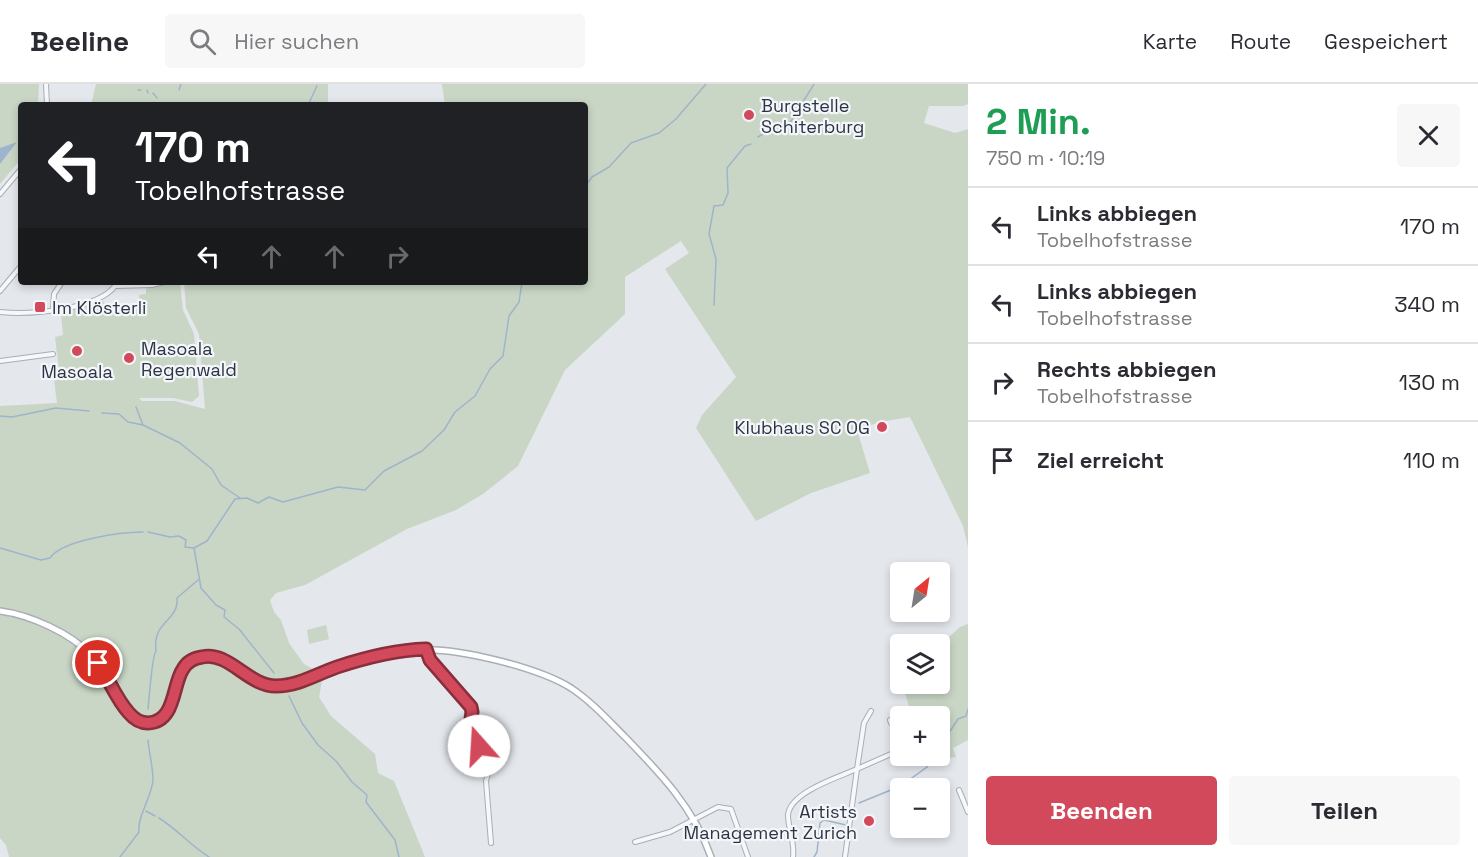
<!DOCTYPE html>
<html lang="de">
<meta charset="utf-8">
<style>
:root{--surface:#fff;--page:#f7f7f7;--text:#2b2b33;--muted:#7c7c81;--line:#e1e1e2;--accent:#d1495b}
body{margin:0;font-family:"Space Grotesk",sans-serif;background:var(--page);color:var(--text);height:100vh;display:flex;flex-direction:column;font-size:22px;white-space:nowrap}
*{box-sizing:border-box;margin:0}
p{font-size:20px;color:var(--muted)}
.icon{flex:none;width:33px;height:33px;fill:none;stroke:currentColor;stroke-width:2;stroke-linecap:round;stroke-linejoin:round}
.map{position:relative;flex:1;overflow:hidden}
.sheet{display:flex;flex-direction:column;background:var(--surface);width:510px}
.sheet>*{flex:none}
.banner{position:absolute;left:18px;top:18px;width:570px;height:183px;border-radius:6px;box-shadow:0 3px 9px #0003;background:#202124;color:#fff;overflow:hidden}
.needle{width:39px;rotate:30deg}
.fabs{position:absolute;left:890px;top:478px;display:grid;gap:12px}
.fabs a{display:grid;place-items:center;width:60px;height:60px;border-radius:6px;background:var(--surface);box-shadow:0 3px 9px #0003;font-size:30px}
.pin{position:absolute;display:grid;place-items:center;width:51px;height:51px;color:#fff;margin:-26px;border:3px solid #fff;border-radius:50%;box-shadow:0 2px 6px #0007}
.me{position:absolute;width:66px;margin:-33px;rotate:341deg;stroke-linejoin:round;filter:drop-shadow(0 0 4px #0008)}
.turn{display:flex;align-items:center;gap:21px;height:126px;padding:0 18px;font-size:27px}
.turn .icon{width:78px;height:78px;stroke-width:2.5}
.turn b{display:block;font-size:42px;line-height:51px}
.lanes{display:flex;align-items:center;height:57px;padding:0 18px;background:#0003;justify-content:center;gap:30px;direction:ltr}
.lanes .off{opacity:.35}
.round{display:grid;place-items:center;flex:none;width:63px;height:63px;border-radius:6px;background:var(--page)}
.overview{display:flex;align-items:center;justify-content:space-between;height:102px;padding:0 18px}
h1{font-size:36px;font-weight:700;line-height:45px;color:#1e9e55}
.primary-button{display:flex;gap:12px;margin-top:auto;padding:12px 18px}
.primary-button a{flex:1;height:69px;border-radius:6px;background:var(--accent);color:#fff;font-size:24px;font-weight:700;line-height:69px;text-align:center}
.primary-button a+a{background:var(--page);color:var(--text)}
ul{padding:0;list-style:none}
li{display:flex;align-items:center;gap:18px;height:78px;padding:0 18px;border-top:2px solid var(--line)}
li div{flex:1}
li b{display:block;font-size:22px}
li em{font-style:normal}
header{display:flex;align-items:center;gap:36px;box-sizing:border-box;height:84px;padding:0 30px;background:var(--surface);border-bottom:2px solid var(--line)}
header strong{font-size:28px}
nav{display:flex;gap:33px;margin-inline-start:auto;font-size:21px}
.search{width:420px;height:54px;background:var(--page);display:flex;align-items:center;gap:15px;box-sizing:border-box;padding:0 21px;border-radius:6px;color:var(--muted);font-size:22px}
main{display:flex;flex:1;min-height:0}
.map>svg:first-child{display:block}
.green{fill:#c9d6c5}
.water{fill:#9fb4cc}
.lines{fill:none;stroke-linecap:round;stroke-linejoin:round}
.stream{stroke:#9fb4cc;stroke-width:1.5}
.minor-casing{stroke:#a9aeb7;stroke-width:6}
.secondary-casing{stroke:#a9aeb7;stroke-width:8}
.minor{stroke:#f7f8fa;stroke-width:4}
.secondary{stroke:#fff;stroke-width:5}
.route-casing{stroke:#882f3b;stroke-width:15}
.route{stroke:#d1495b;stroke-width:10}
.poi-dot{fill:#d1495b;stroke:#f4f6f9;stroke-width:2}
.labels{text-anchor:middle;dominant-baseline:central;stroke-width:4.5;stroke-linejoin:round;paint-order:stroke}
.poi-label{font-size:18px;fill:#2b3445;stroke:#f4f6f9;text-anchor:start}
</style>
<header>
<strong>Beeline</strong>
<div class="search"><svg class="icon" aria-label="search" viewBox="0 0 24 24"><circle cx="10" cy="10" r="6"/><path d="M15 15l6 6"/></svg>Hier suchen</div>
<nav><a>Karte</a><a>Route</a><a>Gespeichert</a></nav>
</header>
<main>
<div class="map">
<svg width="968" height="773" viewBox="0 0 968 773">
<rect width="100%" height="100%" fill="#e4e7ec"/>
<g class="green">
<polygon points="0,0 39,0 38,21 21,21 21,75 0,100"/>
<polygon points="96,0 328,0 328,21 91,21"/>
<polygon points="442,0 968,0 968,20 963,22 929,22 924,39 955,49 968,45 968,463 963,442 910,333 880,338 857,346 870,389 811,409 756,437 696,344 702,331 736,293 665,185 689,169 681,157 625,193 625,230 565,286 518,382 483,410 456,426 407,445 305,501 276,509 270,516 274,528 281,536 289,559 304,580 323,591 319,613 331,632 375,670 378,689 394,697 425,773 9,773 6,761 0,754 0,322 57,319 54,296 60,295 55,253 63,251 61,230 65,230 65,226 103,217 109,225 140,218 139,211 146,210 146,204 154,204 153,199 150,198 157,198 159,203 169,198 180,199 183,226 194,250 199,312 192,318 173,314 139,314 142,317 175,317 205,325 199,250 186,224 184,198 585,198 585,21 445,21"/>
<polygon points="968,540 968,656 953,664 956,673 929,677 927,672 939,672 939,633 912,633 904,605 891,608 900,600 939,600 939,562 960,543"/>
<polygon points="326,541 329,555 309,560 307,546"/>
</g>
<polygon class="water" points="17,58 0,80 0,64"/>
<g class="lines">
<g class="stream">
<polyline points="138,6 141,6"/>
<polyline points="147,6 148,9"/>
<polyline points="179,6 181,0"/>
<polyline points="153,9 157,14"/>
<polyline points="308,21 317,2"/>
<polyline points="758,53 768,47 770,49 788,42 814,0"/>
<polyline points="585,102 592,93 609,83 631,59 659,49 676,35 706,0"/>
<polyline points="714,221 716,175 709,150 714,122 723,121 728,109 727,84 745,62 751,60"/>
<polyline points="136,323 143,341"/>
<polyline points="102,329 119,330 128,338 143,341 180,359 212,385 221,401 240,414"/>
<polyline points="0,332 12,333 56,324 89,327"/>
<polyline points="148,448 170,453 179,452 186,456 185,463 194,464"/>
<path d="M 0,464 L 41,476 L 50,474 C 62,456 121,448 143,448"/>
<polyline points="274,589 239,545 224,533 225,526 216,521 201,504 194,464 207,457 235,415 247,414 258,419 269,413 283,418 338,403 365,406 384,387 422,367 444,346 455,328 475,312 490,285 503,272 509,232 519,218 522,198"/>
<polyline points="289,612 302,639 318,661 336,677 352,698 367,711 366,718 395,756 399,773"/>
<path d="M 148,625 C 149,617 152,571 156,567 C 152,536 179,538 177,514 L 198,496"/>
<polyline points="939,664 958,635 966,632 968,625"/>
<polyline points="859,719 908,699 909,696 927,683 931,672"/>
<polyline points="146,727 155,732"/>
<path d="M 159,734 C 178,746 190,761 209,773"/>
<path d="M 120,773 L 139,748 C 137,733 152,712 153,696 C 153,683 149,669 148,656"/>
<polyline points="814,773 817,768 820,739 824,736 846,741"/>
</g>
<g class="minor-casing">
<g id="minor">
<polyline points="46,0 47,21"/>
<polyline points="0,110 21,85"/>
<polyline points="0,207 21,182"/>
<polyline points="53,225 54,210 62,198"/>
<path d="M 0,228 C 29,231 97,226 115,202 L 152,201 L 164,198"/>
<polyline points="0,277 53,270"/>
<polyline points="426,566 430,576 471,623 472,629 468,656 486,667 492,675 486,697 491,759"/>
<polyline points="890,636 891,639 900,640"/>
<polyline points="959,706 968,728"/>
<polyline points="635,758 670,748 718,723 731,725 748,773"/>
<path d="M 793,773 C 795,757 788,745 788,731 C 790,708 839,693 857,685 L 864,639 L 871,627"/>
<polyline points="845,773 857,685 900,666"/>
</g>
</g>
<g class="secondary-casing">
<path id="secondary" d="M 0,527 C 30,531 71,549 92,572 C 107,587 122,635 143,639 C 181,645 167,581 200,573 C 228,566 250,605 283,602 C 300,600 315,592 330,586 C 357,575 390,568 419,566 C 457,563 539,584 571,604 C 592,618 608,636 625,653 C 660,689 694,724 711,773"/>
</g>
<use href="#minor" class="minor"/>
<use href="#secondary" class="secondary"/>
</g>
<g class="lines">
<g class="route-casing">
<path id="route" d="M 98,579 C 109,595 116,615 129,629 C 134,635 140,639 148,639 C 176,638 172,601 183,585 C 187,578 194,574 202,573 C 229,567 248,602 276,602 C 298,602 317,590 337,583 C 364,574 397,566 426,565 L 430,576 L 471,623 L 472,628 L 468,656 L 479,662"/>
</g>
<use href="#route" class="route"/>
</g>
<g class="poi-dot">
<circle cx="749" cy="31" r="6"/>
<rect x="34" y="217" width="12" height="12" rx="3"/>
<circle cx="77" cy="267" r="6"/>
<circle cx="129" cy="274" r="6"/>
<circle cx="882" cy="343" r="6"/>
<circle cx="869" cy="737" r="6"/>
</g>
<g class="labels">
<g class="poi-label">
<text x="761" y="21">Burgstelle<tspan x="761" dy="21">Schiterburg</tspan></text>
<text x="52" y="223">Im Klösterli</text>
<text x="141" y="264">Masoala<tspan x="141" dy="21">Regenwald</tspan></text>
<text x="77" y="287" text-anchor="middle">Masoala</text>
<text x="870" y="343" text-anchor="end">Klubhaus SC OG</text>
<text x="857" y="727" text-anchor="end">Artists<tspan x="857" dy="21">Management Zurich</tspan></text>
</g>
</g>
</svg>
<div class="fabs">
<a><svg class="needle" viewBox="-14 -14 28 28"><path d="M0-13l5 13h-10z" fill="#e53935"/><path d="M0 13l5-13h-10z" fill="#7c7c81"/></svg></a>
<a><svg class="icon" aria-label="layers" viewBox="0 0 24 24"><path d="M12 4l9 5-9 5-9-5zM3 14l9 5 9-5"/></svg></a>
<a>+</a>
<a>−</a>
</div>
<div class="pin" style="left:98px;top:579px;background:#d93025"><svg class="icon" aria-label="arrive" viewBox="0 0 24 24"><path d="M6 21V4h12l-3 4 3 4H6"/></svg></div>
<svg class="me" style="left:479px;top:662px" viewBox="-20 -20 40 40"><circle r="19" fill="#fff"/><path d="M0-13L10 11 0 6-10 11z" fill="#d1495b"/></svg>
<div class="banner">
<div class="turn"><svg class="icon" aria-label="left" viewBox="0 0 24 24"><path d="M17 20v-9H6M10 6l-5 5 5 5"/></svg><div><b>170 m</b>Tobelhofstrasse</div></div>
<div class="lanes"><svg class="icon" aria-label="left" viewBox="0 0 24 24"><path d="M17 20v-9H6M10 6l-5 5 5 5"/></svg><svg class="icon off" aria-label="ahead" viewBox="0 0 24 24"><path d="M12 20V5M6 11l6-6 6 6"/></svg><svg class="icon off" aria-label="ahead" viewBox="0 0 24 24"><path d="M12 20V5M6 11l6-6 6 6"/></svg><svg class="icon off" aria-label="right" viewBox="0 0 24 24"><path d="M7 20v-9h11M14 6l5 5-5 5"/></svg></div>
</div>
</div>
<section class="sheet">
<div class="overview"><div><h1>2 Min.</h1><p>750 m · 10:19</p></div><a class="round"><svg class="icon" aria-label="close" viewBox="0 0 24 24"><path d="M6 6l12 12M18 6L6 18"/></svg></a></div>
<ul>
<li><svg class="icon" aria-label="left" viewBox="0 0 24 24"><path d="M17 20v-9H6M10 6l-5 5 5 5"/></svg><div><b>Links abbiegen</b><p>Tobelhofstrasse</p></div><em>170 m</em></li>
<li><svg class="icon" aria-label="left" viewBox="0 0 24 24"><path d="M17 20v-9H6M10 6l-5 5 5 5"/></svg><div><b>Links abbiegen</b><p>Tobelhofstrasse</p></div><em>340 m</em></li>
<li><svg class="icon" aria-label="right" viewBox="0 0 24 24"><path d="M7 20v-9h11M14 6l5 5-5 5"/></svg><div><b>Rechts abbiegen</b><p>Tobelhofstrasse</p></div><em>130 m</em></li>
<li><svg class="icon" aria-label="arrive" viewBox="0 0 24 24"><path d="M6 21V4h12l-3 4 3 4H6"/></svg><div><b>Ziel erreicht</b></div><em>110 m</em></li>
</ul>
<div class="primary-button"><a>Beenden</a><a>Teilen</a></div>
</section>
</main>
